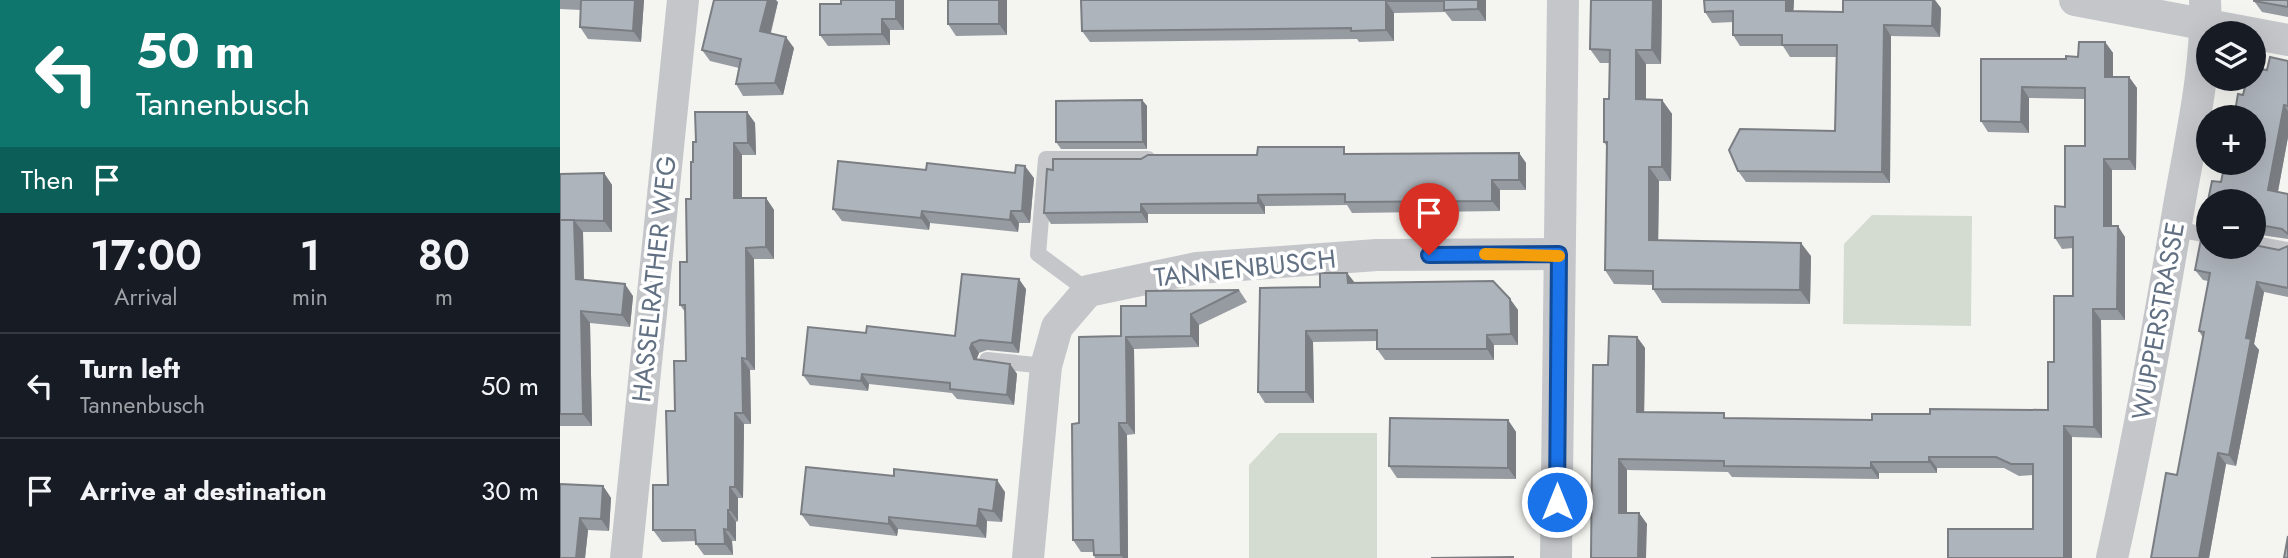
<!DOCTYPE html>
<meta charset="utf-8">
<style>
:root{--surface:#171b24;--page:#20242c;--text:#f1f3f6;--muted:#9ea1a6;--line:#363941}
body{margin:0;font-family:Jost,sans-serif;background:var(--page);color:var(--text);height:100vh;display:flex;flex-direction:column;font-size:26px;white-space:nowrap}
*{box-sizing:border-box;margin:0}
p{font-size:23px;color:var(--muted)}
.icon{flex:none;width:38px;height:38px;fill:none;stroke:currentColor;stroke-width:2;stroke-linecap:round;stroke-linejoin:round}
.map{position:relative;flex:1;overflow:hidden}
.panel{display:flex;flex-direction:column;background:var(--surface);width:560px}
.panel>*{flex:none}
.guide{background:#0f766e;color:#fff;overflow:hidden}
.controls{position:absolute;left:1636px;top:21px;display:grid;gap:14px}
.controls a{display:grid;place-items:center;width:70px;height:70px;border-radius:50%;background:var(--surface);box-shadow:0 7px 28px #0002;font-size:35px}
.pin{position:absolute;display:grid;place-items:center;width:60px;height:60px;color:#fff;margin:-72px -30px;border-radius:50% 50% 50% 0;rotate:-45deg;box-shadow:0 0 7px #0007}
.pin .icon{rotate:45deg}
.me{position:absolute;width:77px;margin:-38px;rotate:0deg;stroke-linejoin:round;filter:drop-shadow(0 0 5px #0008)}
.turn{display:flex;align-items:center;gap:24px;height:147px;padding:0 21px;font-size:32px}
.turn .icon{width:91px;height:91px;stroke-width:2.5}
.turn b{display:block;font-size:49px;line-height:60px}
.then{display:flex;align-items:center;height:66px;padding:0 21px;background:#0003;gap:14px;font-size:26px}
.eta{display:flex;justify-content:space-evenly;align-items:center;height:119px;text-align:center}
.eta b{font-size:42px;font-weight:600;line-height:49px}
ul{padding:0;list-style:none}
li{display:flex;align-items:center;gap:21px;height:105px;padding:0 21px;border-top:2px solid var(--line)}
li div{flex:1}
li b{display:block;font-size:26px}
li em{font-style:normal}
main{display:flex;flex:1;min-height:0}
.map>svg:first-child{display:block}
.green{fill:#d4dcd1}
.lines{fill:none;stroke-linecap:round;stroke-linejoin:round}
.lane{stroke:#c4c6ca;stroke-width:16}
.street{stroke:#c4c6ca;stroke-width:32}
.wall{fill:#969ba1}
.shaded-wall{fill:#7a7e83}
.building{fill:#aeb4bb;stroke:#7a7e83;stroke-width:2}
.route-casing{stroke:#114b97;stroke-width:18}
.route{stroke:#1a73e8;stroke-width:12}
.slow{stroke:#f59e0b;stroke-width:12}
.labels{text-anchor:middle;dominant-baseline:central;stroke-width:7;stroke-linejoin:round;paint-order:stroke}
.street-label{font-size:26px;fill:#627083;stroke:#fff}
</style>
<main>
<section class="panel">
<div class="guide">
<div class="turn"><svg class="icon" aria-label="left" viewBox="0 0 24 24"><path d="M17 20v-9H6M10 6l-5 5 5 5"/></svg><div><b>50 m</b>Tannenbusch</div></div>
<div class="then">Then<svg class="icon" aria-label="arrive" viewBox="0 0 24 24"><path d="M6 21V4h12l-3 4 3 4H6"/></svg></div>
</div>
<div class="eta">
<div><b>17:00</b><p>Arrival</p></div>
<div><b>1</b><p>min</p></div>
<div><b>80</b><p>m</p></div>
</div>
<ul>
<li><svg class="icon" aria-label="left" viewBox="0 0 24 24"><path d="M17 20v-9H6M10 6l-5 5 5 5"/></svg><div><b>Turn left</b><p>Tannenbusch</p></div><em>50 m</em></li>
<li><svg class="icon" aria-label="arrive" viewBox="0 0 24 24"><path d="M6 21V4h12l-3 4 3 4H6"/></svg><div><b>Arrive at destination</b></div><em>30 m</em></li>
</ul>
</section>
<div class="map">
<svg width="1728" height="558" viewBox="0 0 1728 558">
<rect width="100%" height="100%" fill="#f4f4f0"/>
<g class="green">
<polygon points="1312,215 1412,216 1411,326 1283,324 1284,244"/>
<polygon points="719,433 817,433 817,558 689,558 689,465"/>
</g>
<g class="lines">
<g class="lane">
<polyline points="1615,229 1648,235"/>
<polyline points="1694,244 1728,250"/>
<polyline points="528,291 478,254 486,159 588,159"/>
<polyline points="427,360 486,366"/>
</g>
<g class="street">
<polyline points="1515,0 1728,40"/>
<polyline points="66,558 123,0"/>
<polyline points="468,558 486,366 497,327 528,291 637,268 817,255 999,254"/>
<polyline points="996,558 1003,0"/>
<path d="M 1552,558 C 1578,442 1599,324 1619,206 C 1630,142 1648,65 1645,0"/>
</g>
</g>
<g class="wall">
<polygon points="0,0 84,0 81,42 28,39 20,27 21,10 0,9"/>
<polygon points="281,0 344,0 344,30 330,30 330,45 268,46 260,35 281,4"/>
<polygon points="388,0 447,0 447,35 396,36 388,24"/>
<polygon points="521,0 926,0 926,21 892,21 885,12 834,13 834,41 799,42 797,39 530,42 522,31"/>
<polygon points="1102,0 1101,64 1086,64 1086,100 1102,100 1112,114 1111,181 1099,181 1098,240 1251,256 1250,304 1102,303 1093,289 1093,285 1054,284 1045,270 1047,147 1044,142 1049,99 1049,63 1040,63 1030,49"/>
<polygon points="1144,0 1234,0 1233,11 1283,12 1381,8 1380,37 1331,36 1330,183 1186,182 1178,171 1275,131 1276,57 1230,57 1223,46 1180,46 1173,35 1173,22 1152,23 1145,12"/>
<polygon points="1728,0 1728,17 1702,12 1694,1"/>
<polygon points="218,2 211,33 234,48 223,95 183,96 176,84 179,68 150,61 142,50"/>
<polygon points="1545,42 1553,53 1553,77 1569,77 1577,88 1576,170 1552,170 1552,226 1565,237 1565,320 1541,320 1542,438 1512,437 1512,558 1388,558 1473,529 1473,475 1459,476 1444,468 1377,468 1377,473 1319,473 1319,479 1172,477 1168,472 1067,470 1067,513 1079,513 1087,524 1031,558 1048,365 1077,337 1085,348 1084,412 1168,418 1312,420 1370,414 1488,410 1494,362 1513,296 1513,248 1502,249 1495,238 1525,146 1525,99 1469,98 1469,133 1428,132 1421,121 1421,59 1506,59 1518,57"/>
<polygon points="1710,57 1728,61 1728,137 1718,192 1728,194 1728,239 1694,234 1694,201 1648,201 1648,220 1645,215 1652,181 1661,182 1665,163 1694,163 1694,117 1674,117 1678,94 1683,95 1687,79 1694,79 1694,68 1707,70"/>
<polygon points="582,100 587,106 587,149 501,149 496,142"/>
<polygon points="187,112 195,123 196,155 182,155 182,198 206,198 214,210 214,259 194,259 195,370 190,370 191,424 184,424 183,498 178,498 178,521 176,522 176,541 172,541 173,555 144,555 136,544 136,541 102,542 93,530 108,485 115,411 126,361 125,312 120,305 127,262 133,162 136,142"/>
<polygon points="959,153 966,163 966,190 940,190 940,211 792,213 787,205 705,206 705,214 588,214 588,223 491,224 484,213 581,159 789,154"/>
<polygon points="366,170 474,178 470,223 459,223 458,232 370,223 369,230 282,221 273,209"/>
<polygon points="44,173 52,185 52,232 23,232 24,280 73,296 70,327 30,323 32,426 0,426 0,174"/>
<polygon points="1728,246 1728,297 1704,292 1694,344 1699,350 1676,466 1666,464 1649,558 1617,475 1643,338 1639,331 1648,281 1643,280 1635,270 1648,247 1719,250"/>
<polygon points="787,273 794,282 950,299 958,310 958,345 934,345 934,360 825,360 817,349 817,341 753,342 754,403 705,403 698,392 760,287"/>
<polygon points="466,289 459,353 427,350 419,353 417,358 417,359 450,364 457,374 454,405 397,399 392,393 309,384 308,391 250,385 243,375 306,333 395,336"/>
<polygon points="679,290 687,302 639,325 639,347 574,349 575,434 567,435 568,558 535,558 534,555 534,552 521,552 513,540 519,423 561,336 586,306"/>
<polygon points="948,420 956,432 956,479 837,478 829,466"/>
<polygon points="0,484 43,486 51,498 49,531 28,530 25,558"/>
<polygon points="445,492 442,522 427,521 426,538 338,529 337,536 250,526 241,514"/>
</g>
<g class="shaded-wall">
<polygon points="75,0 84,0 81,42 73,31"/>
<polygon points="208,0 216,0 218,2 208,42 200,31"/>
<polygon points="336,0 344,0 344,30 336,19"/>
<polygon points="439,0 447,0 447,35 439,24"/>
<polygon points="918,0 926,0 926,21 918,9"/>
<polygon points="1093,0 1102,0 1101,64 1092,50"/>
<polygon points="1226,0 1234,0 1233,22 1226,11"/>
<polygon points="1373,0 1375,0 1381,8 1380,37 1372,26"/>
<polygon points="826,1 834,13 834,41 826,30"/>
<polygon points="322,19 330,30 330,45 322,34"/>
<polygon points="1324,25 1331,36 1330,183 1322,172"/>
<polygon points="226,37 234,48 223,95 215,83"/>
<polygon points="1545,42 1553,53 1553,88 1545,77"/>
<polygon points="1076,50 1086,64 1086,113 1076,99"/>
<polygon points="1569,77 1577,88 1576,170 1569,159"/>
<polygon points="1462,87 1469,98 1469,133 1461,122"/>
<polygon points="582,100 587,106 587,149 583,142"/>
<polygon points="1102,100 1112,114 1111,181 1102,167"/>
<polygon points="1724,105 1728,111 1728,137 1716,201 1708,190"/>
<polygon points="187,112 195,123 196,155 188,143"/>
<polygon points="174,143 182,155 182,210 174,198"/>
<polygon points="959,153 966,163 966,190 959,180"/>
<polygon points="1544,159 1552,170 1552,237 1544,226"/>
<polygon points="465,166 474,178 470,223 462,211"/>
<polygon points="1089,167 1099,181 1098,254 1089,240"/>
<polygon points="44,173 52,185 52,232 44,221"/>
<polygon points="932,180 940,190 940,211 932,201"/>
<polygon points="698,195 705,206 705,214 698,203"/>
<polygon points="206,198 214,210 214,259 206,247"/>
<polygon points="581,204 588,214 588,223 581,212"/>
<polygon points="362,211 370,223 369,230 361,218"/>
<polygon points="451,211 459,223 458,232 450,220"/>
<polygon points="14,220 23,232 24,291 16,279"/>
<polygon points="1558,226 1565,237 1565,320 1557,309"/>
<polygon points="1241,243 1251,256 1250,304 1240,290"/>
<polygon points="186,248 194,259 195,370 187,359"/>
<polygon points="787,273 795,283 788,283"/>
<polygon points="459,279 466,289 459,353 452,343"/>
<polygon points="1697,282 1704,292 1694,344 1699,350 1676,466 1669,455 1686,338"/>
<polygon points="65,284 73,296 70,327 62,315"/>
<polygon points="950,299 958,310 958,345 951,334"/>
<polygon points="1533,309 1541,320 1542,438 1534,427"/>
<polygon points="21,311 30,323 32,426 23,414"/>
<polygon points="631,314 639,325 639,347 631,336"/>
<polygon points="746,331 753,342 754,403 746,392"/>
<polygon points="927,335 934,345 934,360 927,349"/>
<polygon points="566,337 574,349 575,434 567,423"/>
<polygon points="1077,337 1085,348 1084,423 1077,412"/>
<polygon points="412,343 419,353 417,358 421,369 414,359 410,348"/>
<polygon points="182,358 190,370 191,424 183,413"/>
<polygon points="450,364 457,374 454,405 447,395"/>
<polygon points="302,374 309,384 308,391 301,381"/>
<polygon points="175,413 184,424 183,498 175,487"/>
<polygon points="948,420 956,432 956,479 948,468"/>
<polygon points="559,423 567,435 568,558 563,558 561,555"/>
<polygon points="1504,426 1512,437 1512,558 1504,558"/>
<polygon points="1658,453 1666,464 1649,558 1639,558"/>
<polygon points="1369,457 1377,468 1377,473 1369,462"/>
<polygon points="1059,459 1067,470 1067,524 1059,513"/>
<polygon points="1311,462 1319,473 1319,479 1311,468"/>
<polygon points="437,480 445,492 442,522 433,511"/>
<polygon points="43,486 51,498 49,531 41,519"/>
<polygon points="170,487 178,498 178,521 170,510"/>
<polygon points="419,509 427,521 426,538 417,526"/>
<polygon points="168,510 176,522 176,541 168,530"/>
<polygon points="1079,513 1087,524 1086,558 1078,558"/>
<polygon points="329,517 338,529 337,536 329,524"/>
<polygon points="20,518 28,530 25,558 16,558"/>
<polygon points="164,529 172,541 173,555 165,544"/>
</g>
<g class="building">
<polygon points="21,0 75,0 73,31 20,27"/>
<polygon points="154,0 208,0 200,31 226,37 215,83 176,84 181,59 142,50"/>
<polygon points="281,0 336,0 336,19 322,19 322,34 260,35 260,4 281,4"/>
<rect x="388" y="0" width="51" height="24"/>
<polygon points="521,0 918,0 918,9 884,10 884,1 826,1 826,30 791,31 791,28 522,31"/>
<polygon points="1031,0 1093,0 1092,50 1076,50 1076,99 1102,100 1102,167 1089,167 1089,240 1241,243 1240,290 1093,289 1093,271 1045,270 1047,142 1044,142 1044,99 1049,99 1050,50 1030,49"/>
<polygon points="1144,0 1226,0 1226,11 1283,12 1283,0 1373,0 1372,26 1324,25 1322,172 1178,171 1169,150 1180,129 1275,131 1277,45 1222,45 1222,35 1173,35 1173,11 1145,12"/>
<polygon points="1694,0 1728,0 1728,7 1694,1"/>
<polygon points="1519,42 1545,42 1545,77 1569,77 1569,159 1544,159 1544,226 1558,226 1557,309 1533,309 1534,427 1504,426 1504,558 1388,558 1388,529 1473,529 1473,464 1451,464 1436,457 1369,457 1369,462 1311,462 1311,468 1164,466 1164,461 1059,459 1059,513 1079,513 1078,558 1031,558 1033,365 1048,365 1049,336 1077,337 1077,412 1164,413 1164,418 1312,420 1312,414 1370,414 1370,409 1488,410 1488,362 1494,362 1494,296 1513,296 1513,237 1495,238 1495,206 1505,207 1505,146 1525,146 1525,88 1462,87 1461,122 1421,121 1421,59 1506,59 1506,56 1518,57"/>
<polygon points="1710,57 1728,61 1728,106 1724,105 1708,190 1728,194 1728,234 1722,229 1694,224 1694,201 1648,201 1648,218 1645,215 1652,181 1661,182 1665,163 1694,163 1694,117 1674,117 1678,94 1683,95 1687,79 1694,79 1694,68 1707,70"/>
<polygon points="582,100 583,142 496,142 496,101"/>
<polygon points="135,112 187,112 188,143 174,143 174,198 206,198 206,247 186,248 187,359 182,358 183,413 175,413 175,487 170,487 170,510 168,510 168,530 164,529 165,544 136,544 135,530 93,530 93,485 108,485 106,411 115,411 114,361 126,361 125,305 120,305 120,262 127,262 126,199 131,199 131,162 133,162 133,142 136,142"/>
<polygon points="698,147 784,147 784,154 959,153 959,180 932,180 932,201 785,202 785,194 698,195 698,203 581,204 581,212 484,213 487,169 493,170 493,159 581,159 588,155 697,155"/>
<polygon points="278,161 366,170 367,163 455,173 456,165 465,166 462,211 451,211 450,220 362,211 361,218 273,209"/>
<polygon points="44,173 44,221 0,220 0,174"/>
<polygon points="0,220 14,220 16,279 65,284 62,315 21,311 23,414 0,414"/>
<polygon points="1648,230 1648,247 1694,247 1694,245 1719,250 1728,246 1728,288 1697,282 1686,338 1691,339 1669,455 1658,453 1639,558 1591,558 1606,473 1617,475 1644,332 1639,331 1650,273 1635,270 1642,234"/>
<polygon points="760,273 787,273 788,283 933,281 950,299 951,334 927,335 927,349 817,349 817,330 746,331 746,392 698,392 700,288 760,287"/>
<polygon points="402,274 459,279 452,343 420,340 412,343 410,348 414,359 450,364 447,395 390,389 390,383 302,374 301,381 243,375 248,327 306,333 307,326 395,336"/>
<polygon points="679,290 631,314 631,336 566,337 567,423 559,423 561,555 534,555 533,540 513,540 512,424 519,423 519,337 561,336 561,306 586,306 586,291"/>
<polygon points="830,418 948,420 948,468 829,466"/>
<polygon points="246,467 334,476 334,469 437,480 433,511 419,509 417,526 329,517 329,524 241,514"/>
<polygon points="0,484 43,486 41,519 20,518 16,558 0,558"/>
<polygon points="1728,536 1728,558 1724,558"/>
<polygon points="953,557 953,558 871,558"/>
</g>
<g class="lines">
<g class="route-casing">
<polyline id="route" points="869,255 999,254 997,502"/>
</g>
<use href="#route" class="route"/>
<polyline class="slow" points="925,254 999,256"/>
</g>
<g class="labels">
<g class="street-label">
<text transform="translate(685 268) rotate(-6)">TANNENBUSCH</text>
<text transform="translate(94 279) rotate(-84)">HASSELRATHER WEG</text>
<text transform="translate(1598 321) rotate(-80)">WUPPERSTRASSE</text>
</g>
</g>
</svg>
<div class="controls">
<a><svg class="icon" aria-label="layers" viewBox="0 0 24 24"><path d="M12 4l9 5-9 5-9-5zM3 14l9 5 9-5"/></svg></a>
<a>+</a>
<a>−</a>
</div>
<div class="pin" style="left:869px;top:255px;background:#d93025"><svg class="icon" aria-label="arrive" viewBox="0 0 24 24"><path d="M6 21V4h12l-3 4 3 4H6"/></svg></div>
<svg class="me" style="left:997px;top:502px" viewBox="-20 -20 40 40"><circle r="17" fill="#1a73e8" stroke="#fff" stroke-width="3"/><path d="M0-11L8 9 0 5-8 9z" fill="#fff"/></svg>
</div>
</main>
